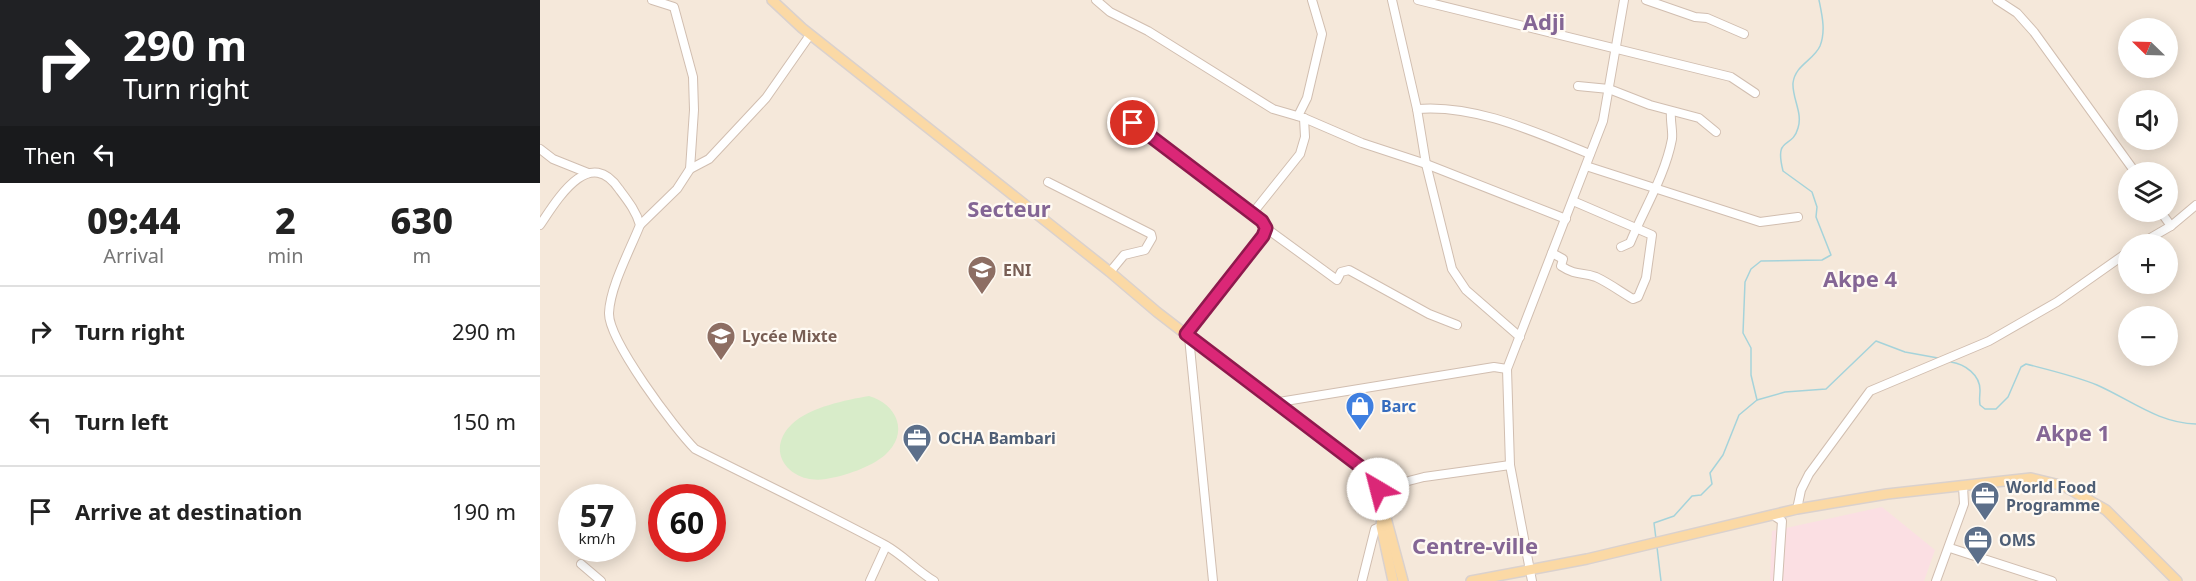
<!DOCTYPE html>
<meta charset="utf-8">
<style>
:root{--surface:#fff;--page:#f6f6f6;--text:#222;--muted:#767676;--line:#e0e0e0}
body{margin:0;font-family:"Noto Sans",sans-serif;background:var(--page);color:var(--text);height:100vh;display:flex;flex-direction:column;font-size:22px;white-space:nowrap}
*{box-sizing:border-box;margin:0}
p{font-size:20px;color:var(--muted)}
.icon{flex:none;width:33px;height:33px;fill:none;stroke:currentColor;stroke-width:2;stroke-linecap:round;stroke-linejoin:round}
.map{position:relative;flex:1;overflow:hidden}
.drawer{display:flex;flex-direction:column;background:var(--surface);width:540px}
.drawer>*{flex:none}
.guide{background:#202124;color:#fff;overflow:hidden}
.needle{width:39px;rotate:293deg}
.controls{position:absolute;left:1578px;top:18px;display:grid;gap:12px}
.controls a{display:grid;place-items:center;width:60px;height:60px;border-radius:50%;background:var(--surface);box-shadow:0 3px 15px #0003;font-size:30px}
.speed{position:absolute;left:18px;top:484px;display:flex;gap:12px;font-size:30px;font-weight:700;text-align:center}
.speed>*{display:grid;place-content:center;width:78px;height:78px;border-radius:50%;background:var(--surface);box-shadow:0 3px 15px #0003;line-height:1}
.speed small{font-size:15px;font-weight:400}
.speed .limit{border:9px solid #d22;background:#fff;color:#111}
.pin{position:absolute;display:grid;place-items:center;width:51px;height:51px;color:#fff;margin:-26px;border:3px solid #fff;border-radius:50%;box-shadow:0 2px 6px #0007}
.me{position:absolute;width:66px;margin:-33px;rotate:323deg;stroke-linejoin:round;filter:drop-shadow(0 0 4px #0008)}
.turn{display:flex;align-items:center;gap:21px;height:126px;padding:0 24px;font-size:27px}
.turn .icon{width:78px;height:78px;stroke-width:2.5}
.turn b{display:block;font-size:42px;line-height:51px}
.then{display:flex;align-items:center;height:57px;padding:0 24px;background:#0003;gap:12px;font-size:22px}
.eta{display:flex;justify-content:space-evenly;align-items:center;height:102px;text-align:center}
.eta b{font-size:36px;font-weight:800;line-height:42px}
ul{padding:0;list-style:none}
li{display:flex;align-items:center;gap:18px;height:90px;padding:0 24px;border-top:2px solid var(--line)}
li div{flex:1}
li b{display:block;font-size:22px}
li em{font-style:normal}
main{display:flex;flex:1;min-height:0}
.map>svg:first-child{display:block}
.residential{fill:#f5e8da;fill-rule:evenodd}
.medical{fill:#fbdfe3}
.grass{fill:#d8ecc9}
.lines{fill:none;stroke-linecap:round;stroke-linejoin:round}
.stream{stroke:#a5d3da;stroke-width:1.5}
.minor-casing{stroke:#d1beb0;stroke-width:10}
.major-casing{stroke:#dad1cd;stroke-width:12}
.minor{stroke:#fff;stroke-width:8}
.major{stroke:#fbd9a5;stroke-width:9}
.route-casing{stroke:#8e194d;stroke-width:15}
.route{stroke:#db2777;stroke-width:10}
.labels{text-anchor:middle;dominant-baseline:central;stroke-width:4.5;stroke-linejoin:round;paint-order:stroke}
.education-label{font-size:16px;font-weight:bold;fill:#785e54;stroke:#fffaf3;text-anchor:start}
.shop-label{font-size:16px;font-weight:bold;fill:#366cbe;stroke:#fffaf3;text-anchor:start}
.service-label{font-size:16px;font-weight:bold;fill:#4e5e75;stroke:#fffaf3;text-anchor:start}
.district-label{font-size:22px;font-weight:bold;fill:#846695;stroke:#fffaf3}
</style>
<main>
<section class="drawer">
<div class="guide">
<div class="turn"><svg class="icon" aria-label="right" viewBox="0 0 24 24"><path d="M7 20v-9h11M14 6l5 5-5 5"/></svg><div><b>290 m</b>Turn right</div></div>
<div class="then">Then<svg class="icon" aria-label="left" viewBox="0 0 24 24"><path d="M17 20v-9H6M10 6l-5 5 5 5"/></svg></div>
</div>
<div class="eta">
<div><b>09:44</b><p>Arrival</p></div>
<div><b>2</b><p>min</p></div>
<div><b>630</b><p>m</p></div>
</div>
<ul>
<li><svg class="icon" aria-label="right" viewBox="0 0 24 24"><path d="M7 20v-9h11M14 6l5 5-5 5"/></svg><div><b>Turn right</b></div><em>290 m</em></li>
<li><svg class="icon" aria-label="left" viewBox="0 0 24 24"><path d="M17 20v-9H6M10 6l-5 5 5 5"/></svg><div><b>Turn left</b></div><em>150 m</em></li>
<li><svg class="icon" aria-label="arrive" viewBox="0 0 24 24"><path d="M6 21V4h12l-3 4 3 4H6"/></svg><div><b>Arrive at destination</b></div><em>190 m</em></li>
</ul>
</section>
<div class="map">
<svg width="1656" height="581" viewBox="0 0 1656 581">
<rect width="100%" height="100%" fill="#fdf6ec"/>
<path class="residential" d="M 0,0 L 1656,0 L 1656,581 L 0,581 ZM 1588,28 L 1628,28 L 1628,68 L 1588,68 ZM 1588,100 L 1628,100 L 1628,140 L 1588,140 ZM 1588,172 L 1628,172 L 1628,212 L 1588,212 ZM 1588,244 L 1628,244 L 1628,284 L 1588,284 ZM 1588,316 L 1628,316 L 1628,356 L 1588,356 ZM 32,498 L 82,498 L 82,549 L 32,549 ZM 122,498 L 172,498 L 172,549 L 122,549 Z"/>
<polygon class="medical" points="1342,507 1395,550 1384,581 1230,581 1232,531"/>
<path class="grass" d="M 329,396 C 357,404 370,433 345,455 C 331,467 305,476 286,479 C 251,485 223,452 252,424 C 270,407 306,400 329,396 Z"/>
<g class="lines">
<g class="stream">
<path d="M 1411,362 C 1425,364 1440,375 1440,390 C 1440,396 1439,399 1440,405 L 1445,409 L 1456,409 L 1468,397 L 1481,367 L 1486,364 C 1509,370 1535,376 1557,385 C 1591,400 1618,423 1656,424"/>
<polyline points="1217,400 1245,392 1286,389 1336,341 1365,352 1398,358"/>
<path d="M 1116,539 L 1114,523 L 1134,516 L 1152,496 L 1161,495 L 1172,484 L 1170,473 L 1183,455 L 1199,415 L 1217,400 L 1211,375 L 1211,348 L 1203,333 L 1205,282 L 1211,269 L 1221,261 L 1282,260 L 1291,255 L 1276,217 L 1277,207 L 1272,192 L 1243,171 C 1234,135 1252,150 1258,128 C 1263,113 1252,98 1253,83 C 1255,65 1274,60 1280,46 C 1286,31 1282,15 1279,0"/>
<polyline points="1117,547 1121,581"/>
</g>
<g class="minor-casing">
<g id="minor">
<polyline points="556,0 570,12 608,31 733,109 764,118 822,143 886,164 1026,219"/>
<polyline points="852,0 877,109 886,164 912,269 926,290 980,337"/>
<polyline points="878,0 1191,77 1215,93"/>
<polyline points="1106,0 1155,17 1167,18 1204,34"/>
<polyline points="1457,0 1477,13 1494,32 1595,172"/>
<polyline points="1038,86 1069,89 1110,105 1159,118 1176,132"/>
<path d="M 877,109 C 936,104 997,133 1050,154"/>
<polyline points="579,111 722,221 726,228 723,236 646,334"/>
<polyline points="758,116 767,98 782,34 772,0"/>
<polyline points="0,149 13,159 48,173"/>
<polyline points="1046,166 1220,222 1258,217"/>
<polyline points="150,169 169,159 226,98 270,35"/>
<polyline points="508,182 611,234 612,238 605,250 584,255 570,272"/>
<polyline points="1621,212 1631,226"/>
<polyline points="712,214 760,154 765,137 764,118"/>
<path d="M 0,225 C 17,200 49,145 79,189 C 88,201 96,211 100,225 C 90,250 70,287 69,313 C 68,340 135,429 155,449 C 218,481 282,511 345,545 C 363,555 376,570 394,581"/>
<polyline points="100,225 137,189 150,169 154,110 153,77 134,7 112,0"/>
<polyline points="726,228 797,280 801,272 809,270 889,314 917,325"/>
<polyline points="1600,244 1631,226 1656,205"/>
<path d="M 1081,247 L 1090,243 C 1104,209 1125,176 1132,139 C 1133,131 1130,120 1131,112"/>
<path d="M 1012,253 L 1023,259 L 1021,266 C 1038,277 1041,271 1056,277 C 1069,283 1081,292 1093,299 L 1098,297 L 1106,278 L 1112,235 L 1033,201"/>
<polyline points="649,337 673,581"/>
<polyline points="733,403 954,367 967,369"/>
<polyline points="849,486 884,477 970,465"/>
<polyline points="1257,509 1261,490 1269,474 1330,391 1449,341 1517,302 1588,252"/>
<polyline points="1233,515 1242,521 1238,581"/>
<polyline points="1410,548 1512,581"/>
<polyline points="41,564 61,581"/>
<polyline points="330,581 346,546"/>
<polyline points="822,581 835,529 845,525"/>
<polyline points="992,581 970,465 967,369 1063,121 1084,0"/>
<polyline points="1396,581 1424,504 1423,486"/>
</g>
</g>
<g class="major-casing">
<g id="major">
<polyline points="232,0 262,28 570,272 617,312 840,484"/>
<circle cx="844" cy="489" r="5.5"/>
<polyline points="845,494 841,526 853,581"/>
<polyline points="845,514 863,581"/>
<polyline points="931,581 1047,559 1257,509 1347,494 1491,478 1524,486 1566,510 1637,581"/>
</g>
</g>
<use href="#minor" class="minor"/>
<use href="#major" class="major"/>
</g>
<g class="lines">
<g class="route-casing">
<polyline id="route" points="593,123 722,221 726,228 723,236 646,334 830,474 840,484 838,489"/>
</g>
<use href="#route" class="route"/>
</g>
<defs>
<g id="school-pin" transform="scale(1.5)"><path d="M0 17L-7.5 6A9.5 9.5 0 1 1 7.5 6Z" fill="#8d6e63" stroke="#fffaf3"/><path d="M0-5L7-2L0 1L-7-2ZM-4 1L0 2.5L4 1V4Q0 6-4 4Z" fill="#fff"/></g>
<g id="shop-pin" transform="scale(1.5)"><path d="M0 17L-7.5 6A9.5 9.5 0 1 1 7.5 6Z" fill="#3f7fe0" stroke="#fffaf3"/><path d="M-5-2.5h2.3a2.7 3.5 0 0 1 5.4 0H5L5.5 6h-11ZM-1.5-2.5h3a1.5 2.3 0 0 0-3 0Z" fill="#fff"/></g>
<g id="office-pin" transform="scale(1.5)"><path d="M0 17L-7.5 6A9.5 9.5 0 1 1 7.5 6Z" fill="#5c6f8a" stroke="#fffaf3"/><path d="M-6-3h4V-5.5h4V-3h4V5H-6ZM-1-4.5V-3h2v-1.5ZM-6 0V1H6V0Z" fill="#fff"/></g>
</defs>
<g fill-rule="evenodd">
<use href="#school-pin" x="442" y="270"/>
<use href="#school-pin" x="181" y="336"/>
<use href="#shop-pin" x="820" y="406"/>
<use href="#office-pin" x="377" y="438"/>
<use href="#office-pin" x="1445" y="496"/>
<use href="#office-pin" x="1438" y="540"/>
</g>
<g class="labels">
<g class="education-label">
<text x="463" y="270">ENI</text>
<text x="202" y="336">Lycée Mixte</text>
</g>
<g class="shop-label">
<text x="841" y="406">Barc</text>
</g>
<g class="service-label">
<text x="398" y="438">OCHA Bambari</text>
<text x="1466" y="487">World Food<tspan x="1466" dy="18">Programme</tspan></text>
<text x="1459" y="540">OMS</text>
</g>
<g class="district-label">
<text x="1004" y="21">Adji</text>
<text x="469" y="208">Secteur</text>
<text x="1320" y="278">Akpe 4</text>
<text x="1533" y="432">Akpe 1</text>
<text x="935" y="545">Centre-ville</text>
</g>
</g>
</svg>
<div class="controls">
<a><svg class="needle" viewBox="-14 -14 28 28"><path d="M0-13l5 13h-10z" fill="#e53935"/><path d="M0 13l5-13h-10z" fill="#767676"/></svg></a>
<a><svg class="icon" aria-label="sound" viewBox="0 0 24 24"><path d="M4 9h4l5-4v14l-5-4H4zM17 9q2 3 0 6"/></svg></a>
<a><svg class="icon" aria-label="layers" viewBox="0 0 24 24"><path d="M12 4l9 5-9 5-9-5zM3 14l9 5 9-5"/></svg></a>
<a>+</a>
<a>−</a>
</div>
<div class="speed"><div>57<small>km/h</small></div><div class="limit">60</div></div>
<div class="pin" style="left:593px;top:123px;background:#d93025"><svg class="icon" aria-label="arrive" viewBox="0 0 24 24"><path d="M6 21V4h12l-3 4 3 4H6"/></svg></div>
<svg class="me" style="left:838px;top:489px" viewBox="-20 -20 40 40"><circle r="19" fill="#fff"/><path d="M0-13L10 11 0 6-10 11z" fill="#db2777"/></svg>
</div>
</main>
